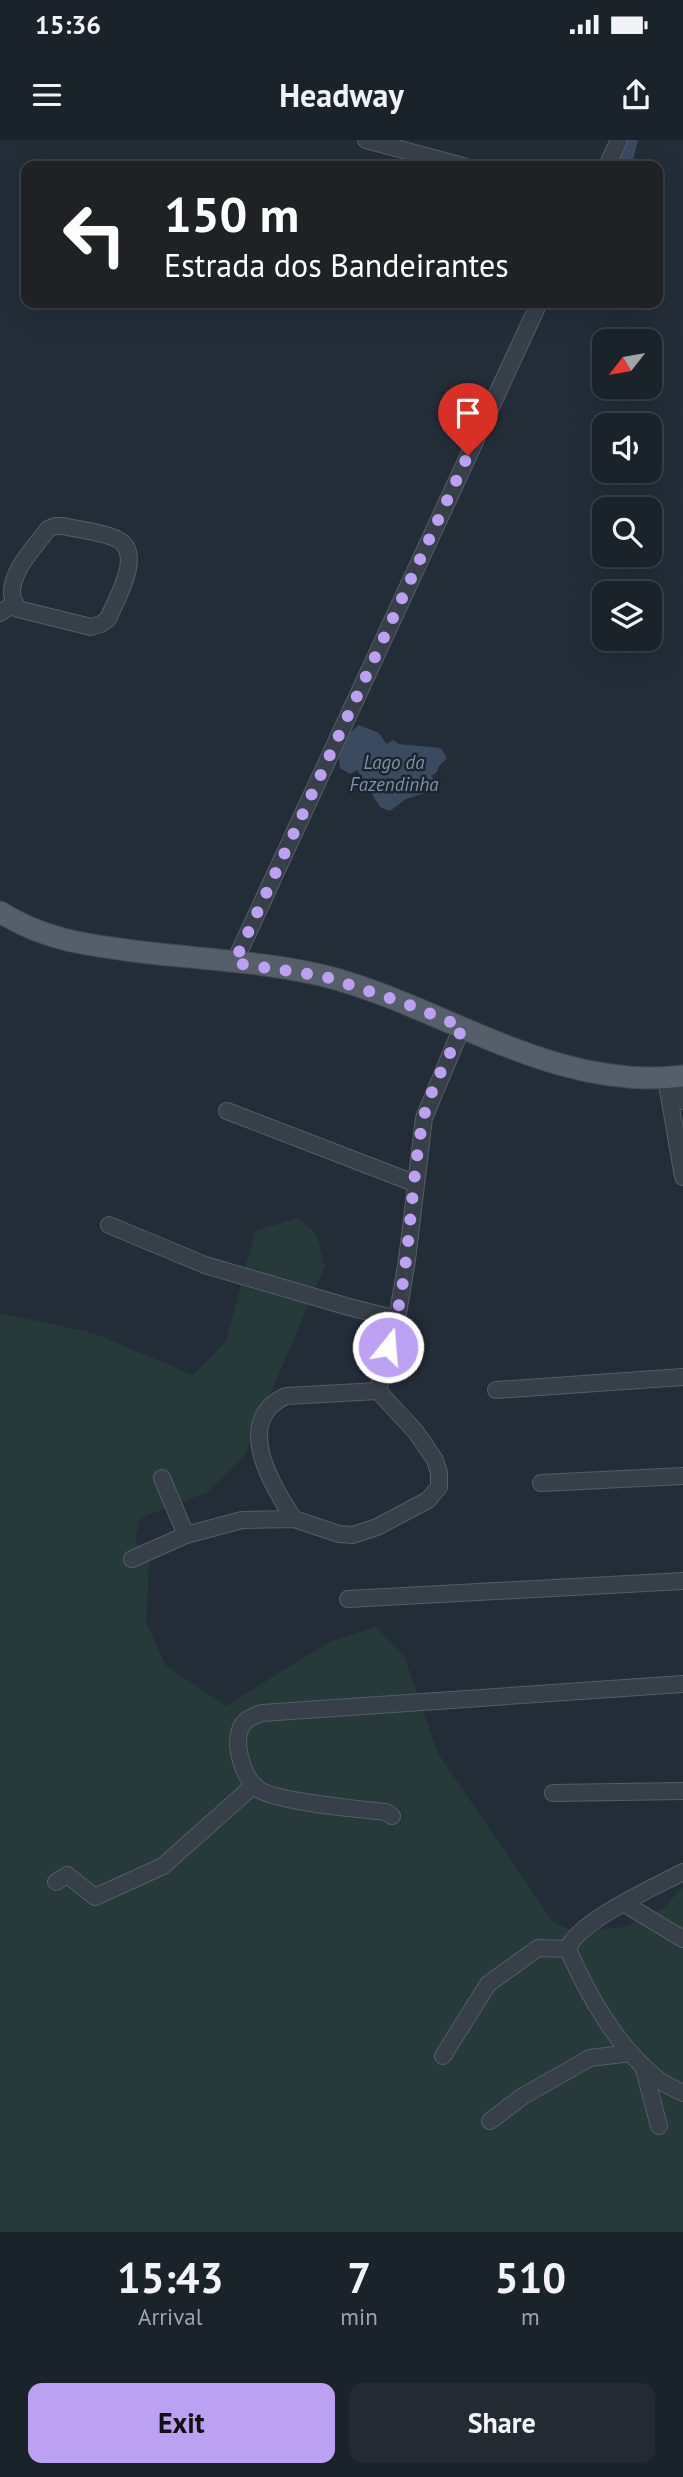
<!DOCTYPE html>
<style>
:root{--surface:#1a222a;--page:#232a32;--text:#f1f3f6;--muted:#9fa4a8;--line:#383f47;--accent:#bca0f2}
body{margin:0;font-family:"PT Sans",sans-serif;background:var(--page);color:var(--text);height:100vh;display:flex;flex-direction:column;font-size:26px;white-space:nowrap}
*{box-sizing:border-box;margin:0}
p{font-size:23px;color:var(--muted)}
.icon{flex:none;width:38px;height:38px;fill:none;stroke:currentColor;stroke-width:2;stroke-linecap:round;stroke-linejoin:round}
.map{position:relative;height:2092px;overflow:hidden}
.details{display:flex;flex-direction:column;background:var(--surface);flex:1}
.details>*{flex:none}
.banner{position:absolute;left:21px;top:21px;width:642px;height:147px;border-radius:14px;box-shadow:0 7px 28px #0002,0 0 0 2px var(--line);background:#202124;color:#fff;overflow:hidden}
.needle{width:46px;rotate:239deg}
.controls{position:absolute;left:592px;top:189px;display:grid;gap:14px}
.controls a{display:grid;place-items:center;width:70px;height:70px;border-radius:14px;background:var(--surface);box-shadow:0 7px 28px #0002,0 0 0 2px var(--line);font-size:35px}
.pin{position:absolute;display:grid;place-items:center;width:60px;height:60px;color:#fff;margin:-72px -30px;border-radius:50% 50% 50% 0;rotate:-45deg;box-shadow:0 0 7px #0007}
.pin .icon{rotate:45deg}
.me{position:absolute;width:77px;margin:-38px;rotate:17deg;stroke-linejoin:round;filter:drop-shadow(0 0 5px #0008)}
.turn{display:flex;align-items:center;gap:24px;height:147px;padding:0 28px;font-size:32px}
.turn .icon{width:91px;height:91px;stroke-width:2.5}
.turn b{display:block;font-size:49px;line-height:60px}
.eta{display:flex;justify-content:space-evenly;align-items:center;height:119px;text-align:center}
.eta b{font-size:42px;font-weight:700;line-height:49px}
.primary-button{display:flex;gap:14px;margin-top:auto;padding:14px 28px}
.primary-button a{flex:1;height:80px;border-radius:14px;background:var(--accent);color:#111;font-size:28px;font-weight:700;line-height:80px;text-align:center}
.primary-button a+a{background:var(--page);color:var(--text)}
.status{display:flex;justify-content:space-between;align-items:center;height:49px;padding:0 35px;background:var(--surface);direction:ltr}
.status svg{height:19px;fill:currentColor}
header{display:flex;justify-content:space-between;align-items:center;height:91px;padding:0 28px;background:var(--surface);font-size:32px;font-weight:700}
.map>svg:first-child{display:block}
.green{fill:#263a3a}
.water{fill:#3a4b60}
.lines{fill:none;stroke-linecap:round;stroke-linejoin:round}
.canal{stroke:#3a4b60;stroke-width:16}
.minor-casing{stroke:#555d66;stroke-width:18}
.major-casing{stroke:#404852;stroke-width:23}
.minor{stroke:#373f49;stroke-width:16}
.major{stroke:#555e69;stroke-width:21}
.route{stroke:#bca0f2;stroke-width:12;stroke-dasharray:0 21.6}
.labels{text-anchor:middle;dominant-baseline:central;stroke-width:5;stroke-linejoin:round;paint-order:stroke}
.water-label{font-size:19px;font-style:italic;fill:#7c91aa;stroke:#1c242d}
</style>
<div class="status"><b>15:36</b><svg viewBox="0 0 49 12"><path d="M0 12V9h3v3zM5 12V6h3v6zM10 12V3h3v9zM15 12V0h3v12zM26 1h20v11H26zM47 4h2v5h-2z"/></svg></div>
<header><svg class="icon" aria-label="menu" viewBox="0 0 24 24"><path d="M4 6h16M4 12h16M4 18h16"/></svg>Headway<svg class="icon" aria-label="share" viewBox="0 0 24 24"><path d="M12 15V3M7 8l5-5 5 5M5 13v7h14v-7"/></svg></header>
<div class="map">
<svg width="683" height="2092" viewBox="0 0 683 2092">
<rect width="100%" height="100%" fill="#232d38"/>
<polygon class="green" points="298,1078 316,1094 325,1126 244,1316 207,1352 141,1378 135,1400 149,1423 146,1482 166,1526 226,1566 329,1502 376,1487 405,1518 437,1612 553,1782 574,1791 624,1787 665,1767 683,1746 683,2092 0,2092 0,1173 93,1193 193,1235 226,1201 255,1091"/>
<path class="water" d="M 359,585 L 379,593 L 386,604 L 394,600 L 398,604 L 441,608 L 447,618 L 439,626 L 437,632 L 431,636 L 435,640 L 425,653 L 406,659 L 390,671 L 380,667 L 357,630 L 350,634 L 340,628 C 337,608 343,597 359,585 Z"/>
<g class="lines">
<polyline class="canal" points="618,26 626,15 630,0"/>
<g class="minor-casing">
<g id="minor">
<polyline points="366,0 463,26"/>
<polyline points="607,26 619,0"/>
<path d="M 55,386 L 63,386 C 80,390 102,392 117,399 C 145,413 116,459 108,479 L 101,484 L 91,487 L 18,469 C 16,464 12,459 12,454 C 11,430 35,407 48,389 Z"/>
<polyline points="0,473 15,463"/>
<polyline points="234,823 539,163"/>
<polyline points="679,937 683,961"/>
<polyline points="666,938 683,1037"/>
<polyline points="227,971 414,1043"/>
<polyline points="109,1085 205,1125 349,1167 397,1179"/>
<polyline points="496,1250 683,1237"/>
<polyline points="162,1338 186,1395"/>
<polyline points="541,1343 683,1336"/>
<path d="M 294,1379 C 272,1346 232,1280 286,1256 L 378,1251"/>
<polyline points="132,1419 186,1395 242,1380 294,1379 339,1394 353,1395 377,1387 428,1360 439,1347 439,1333 435,1320 416,1292 378,1251 397,1179 407,1120 424,978 462,887"/>
<polyline points="348,1459 683,1441"/>
<polyline points="553,1653 683,1651"/>
<path d="M 392,1676 L 386,1672 C 361,1669 273,1662 257,1648 C 245,1639 239,1618 238,1604 C 238,1585 245,1578 262,1573 L 683,1544"/>
<path d="M 683,1732 C 657,1746 576,1782 568,1809 C 587,1854 619,1910 659,1940 C 666,1945 675,1949 683,1953"/>
<polyline points="56,1742 67,1735 95,1757 163,1726 254,1645"/>
<polyline points="625,1764 683,1799"/>
<polyline points="443,1916 488,1844 538,1808 568,1809"/>
<polyline points="643,1926 659,1986"/>
<polyline points="490,1981 523,1956 590,1918 631,1913"/>
</g>
</g>
<g class="major-casing">
<path id="major" d="M 0,772 C 46,801 88,805 141,812 C 200,819 267,822 325,836 C 445,867 553,952 683,936"/>
</g>
<use href="#minor" class="minor"/>
<use href="#major" class="major"/>
</g>
<g class="lines">
<path class="route" d="M 388,1207 C 412,1133 408,1056 423,980 C 430,949 449,916 463,887 L 402,862 L 323,836 L 234,823 L 468,315"/>
</g>
<g class="labels">
<g class="water-label">
<text x="394" y="622">Lago da<tspan x="394" dy="22">Fazendinha</tspan></text>
</g>
</g>
</svg>
<div class="controls">
<a><svg class="needle" viewBox="-14 -14 28 28"><path d="M0-13l5 13h-10z" fill="#e53935"/><path d="M0 13l5-13h-10z" fill="#9fa4a8"/></svg></a>
<a><svg class="icon" aria-label="sound" viewBox="0 0 24 24"><path d="M4 9h4l5-4v14l-5-4H4zM17 9q2 3 0 6"/></svg></a>
<a><svg class="icon" aria-label="search" viewBox="0 0 24 24"><circle cx="10" cy="10" r="6"/><path d="M15 15l6 6"/></svg></a>
<a><svg class="icon" aria-label="layers" viewBox="0 0 24 24"><path d="M12 4l9 5-9 5-9-5zM3 14l9 5 9-5"/></svg></a>
</div>
<div class="pin" style="left:468px;top:315px;background:#d93025"><svg class="icon" aria-label="arrive" viewBox="0 0 24 24"><path d="M6 21V4h12l-3 4 3 4H6"/></svg></div>
<svg class="me" style="left:388px;top:1207px" viewBox="-20 -20 40 40"><circle r="17" fill="#bca0f2" stroke="#fff" stroke-width="3"/><path d="M0-11L8 9 0 5-8 9z" fill="#fff"/></svg>
<div class="banner">
<div class="turn"><svg class="icon" aria-label="left" viewBox="0 0 24 24"><path d="M17 20v-9H6M10 6l-5 5 5 5"/></svg><div><b>150 m</b>Estrada dos Bandeirantes</div></div>
</div>
</div>
<section class="details">
<div class="eta">
<div><b>15:43</b><p>Arrival</p></div>
<div><b>7</b><p>min</p></div>
<div><b>510</b><p>m</p></div>
</div>
<div class="primary-button"><a>Exit</a><a>Share</a></div>
</section>
